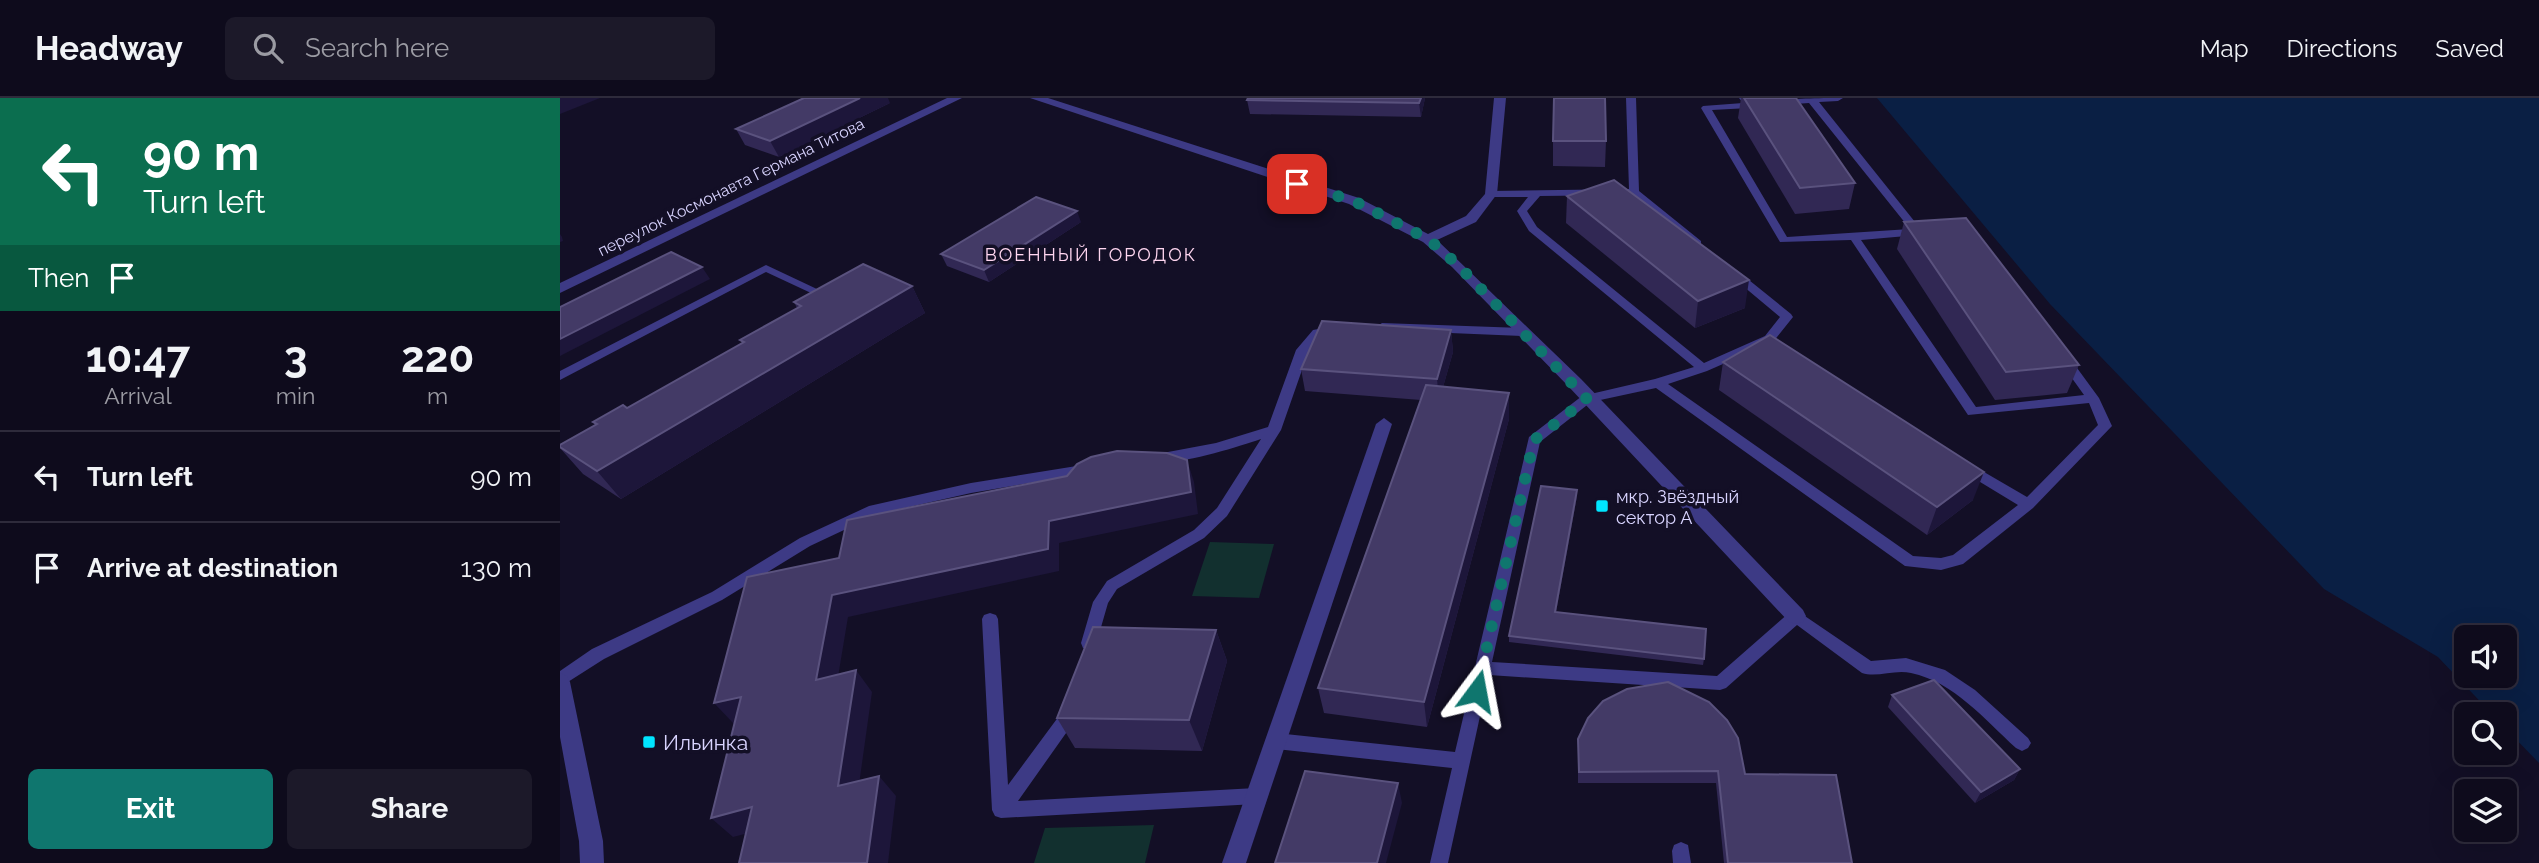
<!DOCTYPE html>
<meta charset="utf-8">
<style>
:root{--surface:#0e0b1c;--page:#1c1929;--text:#f1f3f6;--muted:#9b9ba3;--line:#2e2b3b;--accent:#0f766e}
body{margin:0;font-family:Raleway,sans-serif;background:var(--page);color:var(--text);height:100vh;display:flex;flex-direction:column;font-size:26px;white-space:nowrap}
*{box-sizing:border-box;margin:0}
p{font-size:23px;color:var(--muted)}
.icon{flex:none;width:38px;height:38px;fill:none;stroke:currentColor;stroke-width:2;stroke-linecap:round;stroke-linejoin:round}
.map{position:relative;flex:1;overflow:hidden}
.details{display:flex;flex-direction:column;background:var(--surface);width:560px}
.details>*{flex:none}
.banner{background:#0b6e4f;color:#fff;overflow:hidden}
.controls{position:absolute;left:1894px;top:527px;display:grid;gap:14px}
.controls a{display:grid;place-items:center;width:63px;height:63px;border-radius:10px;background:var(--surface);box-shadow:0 7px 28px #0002,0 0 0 2px var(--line);font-size:35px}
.pin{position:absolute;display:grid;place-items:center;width:60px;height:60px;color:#fff;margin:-30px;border-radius:14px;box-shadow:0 4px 10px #0006}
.me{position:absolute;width:77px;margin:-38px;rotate:13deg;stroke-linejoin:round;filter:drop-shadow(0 0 5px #0008)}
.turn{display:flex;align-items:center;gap:24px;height:147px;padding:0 28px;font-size:32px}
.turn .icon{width:91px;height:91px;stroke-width:2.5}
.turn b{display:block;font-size:49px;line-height:60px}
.then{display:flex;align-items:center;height:66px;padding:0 28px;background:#0003;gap:14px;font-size:26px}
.eta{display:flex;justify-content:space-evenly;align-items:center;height:119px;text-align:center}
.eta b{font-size:42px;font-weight:700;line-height:49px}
.button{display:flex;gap:14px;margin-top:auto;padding:14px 28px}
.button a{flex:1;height:80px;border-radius:10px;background:var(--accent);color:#fff;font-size:28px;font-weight:700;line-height:80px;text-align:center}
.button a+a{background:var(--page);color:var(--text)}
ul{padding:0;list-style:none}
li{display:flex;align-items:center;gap:21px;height:91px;padding:0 28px;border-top:2px solid var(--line)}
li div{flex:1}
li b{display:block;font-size:26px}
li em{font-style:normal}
header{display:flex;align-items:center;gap:42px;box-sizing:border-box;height:98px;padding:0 35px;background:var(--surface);border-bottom:2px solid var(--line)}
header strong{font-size:33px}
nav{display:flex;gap:38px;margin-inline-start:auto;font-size:24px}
.search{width:490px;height:63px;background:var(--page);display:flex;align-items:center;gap:18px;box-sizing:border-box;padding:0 24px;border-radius:10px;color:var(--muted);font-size:26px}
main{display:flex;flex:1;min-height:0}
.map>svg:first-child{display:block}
.green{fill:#12302f}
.water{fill:#0a1f44;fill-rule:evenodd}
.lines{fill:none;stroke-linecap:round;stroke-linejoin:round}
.lane{fill:#3d3a85;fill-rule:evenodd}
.street{fill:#3d3a85;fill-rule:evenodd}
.wall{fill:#312854}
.shaded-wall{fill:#1d163a}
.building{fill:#433a66;stroke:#5a527e;stroke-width:2}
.route{stroke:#0f766e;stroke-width:12;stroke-dasharray:0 21.6}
.poi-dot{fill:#00e5ff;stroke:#130f26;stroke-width:2.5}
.labels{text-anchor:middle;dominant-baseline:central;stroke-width:7;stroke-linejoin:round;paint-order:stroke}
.far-street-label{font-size:16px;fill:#d9d4ff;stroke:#130f26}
.far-quarter-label{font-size:18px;letter-spacing:2px;fill:#ffd6f0;stroke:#130f26}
.poi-label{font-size:18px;fill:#d9d4ff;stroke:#130f26;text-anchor:start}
.near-poi-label{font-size:21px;fill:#d9d4ff;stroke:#130f26;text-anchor:start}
</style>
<header>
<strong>Headway</strong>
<div class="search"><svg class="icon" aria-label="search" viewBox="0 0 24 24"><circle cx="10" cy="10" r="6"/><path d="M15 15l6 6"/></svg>Search here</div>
<nav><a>Map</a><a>Directions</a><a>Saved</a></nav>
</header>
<main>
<section class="details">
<div class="banner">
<div class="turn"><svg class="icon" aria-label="left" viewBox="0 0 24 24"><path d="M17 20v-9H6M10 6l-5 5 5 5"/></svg><div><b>90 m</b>Turn left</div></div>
<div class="then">Then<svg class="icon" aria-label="arrive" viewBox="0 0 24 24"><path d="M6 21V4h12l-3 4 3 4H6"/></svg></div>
</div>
<div class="eta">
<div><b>10:47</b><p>Arrival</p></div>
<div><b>3</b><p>min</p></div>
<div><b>220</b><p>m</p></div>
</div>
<ul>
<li><svg class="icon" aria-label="left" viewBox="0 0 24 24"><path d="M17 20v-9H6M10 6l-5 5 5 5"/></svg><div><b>Turn left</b></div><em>90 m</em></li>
<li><svg class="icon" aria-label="arrive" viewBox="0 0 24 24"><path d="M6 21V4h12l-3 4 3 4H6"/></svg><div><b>Arrive at destination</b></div><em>130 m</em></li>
</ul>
<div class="button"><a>Exit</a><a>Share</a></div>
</section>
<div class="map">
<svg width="1979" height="765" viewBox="0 0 1979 765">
<rect width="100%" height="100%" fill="#130f26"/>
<g class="green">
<polygon points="650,444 714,446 699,500 632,498"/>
<polygon points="594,727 585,765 474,765 485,730"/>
</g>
<path class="water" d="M 1317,0 L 1979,0 L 1979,665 L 1944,629 L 1944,616 L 1932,616 L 1878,559 L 1764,491 L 1490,206 ZM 1906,539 L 1944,539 L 1944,578 L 1906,578 Z"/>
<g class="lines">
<g class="lane">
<path d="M 1066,0 L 1076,0 L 1079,93 L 1141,143 L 1141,147 L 1133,147 L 1072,97 L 980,98 L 967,113 L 977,129 L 1144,265 L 1205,238 L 1220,219 L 1171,178 L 1171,174 L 1179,174 L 1231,216 L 1233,219 L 1213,244 L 1147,273 L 1108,286 L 1353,458 L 1381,460 L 1393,457 L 1458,407 L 1402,373 L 1400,370 L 1402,367 L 1412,367 L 1467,399 L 1538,327 L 1529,305 L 1408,317 L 1291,142 L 1220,144 L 1141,10 L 1143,8 L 1183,5 L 1179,0 L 1189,0 L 1194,7 L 1189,10 L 1152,12 L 1227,139 L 1350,131 L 1249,5 L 1220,7 L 1215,4 C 1229,0 1265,0 1283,0 L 1278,3 L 1259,4 L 1363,134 L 1358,137 L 1301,142 L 1416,309 L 1524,297 L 1499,262 L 1505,258 L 1509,259 L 1539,300 L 1552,328 L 1473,410 L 1403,466 L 1381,472 L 1345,468 L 1096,290 L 1031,304 L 980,344 L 932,564 L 1157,578 L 1230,514 L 1236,512 L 1311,563 L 1346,560 L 1385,572 L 1415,592 L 1468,640 L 1471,645 L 1468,650 L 1462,653 L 1456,650 C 1425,622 1394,584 1351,575 C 1335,571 1317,580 1302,575 L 1237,527 L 1166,590 L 1160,592 L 929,577 L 888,765 L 870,765 L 892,670 L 716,651 L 710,648 L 707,643 L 710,638 L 716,635 L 895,654 L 969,339 L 1022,298 L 1095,281 L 1134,269 L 969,133 L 957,113 L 968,99 L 931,99 L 926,96 L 931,93 L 1069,91 Z"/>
<polygon points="206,167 276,200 270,204 266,202 206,174 0,282 0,273"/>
<polygon points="822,225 962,230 968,234 962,238 818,232 816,229"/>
<path d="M 774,228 L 780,232 L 778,235 L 761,238 L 749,252 L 721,332 L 667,418 L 644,440 L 557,491 L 548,505 L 535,550 L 529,552 L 523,550 L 521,545 L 533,504 L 547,483 L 634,432 L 657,410 L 701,341 C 677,349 615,369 592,363 L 590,360 L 592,357 L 656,345 L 708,329 L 736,252 L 753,232 Z"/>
<polygon points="529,366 534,368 536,371 534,374 411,395 318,416 250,448 162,502 44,561 0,589 0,573 32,551 152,494 240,440 309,408 411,385"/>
<polygon points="430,515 436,517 438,521 448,687 499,618 504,607 510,605 516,607 518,612 511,628 458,703 696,690 702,692 705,698 702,704 696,706 441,720 435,718 432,712 422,521 424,517"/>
<polygon points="1121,744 1128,747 1131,765 1113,765 1112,753 1114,747"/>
</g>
<g class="street">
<polygon points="387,0 402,0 0,195 0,185"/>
<polygon points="470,0 488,0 799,100 868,136 906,118 925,96 934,0 946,0 937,96 916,124 877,142 1021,281 1243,512 1246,518 1243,524 1236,526 1229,524 1009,289 892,169 863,144 789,106"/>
<polygon points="824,320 832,326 686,765 662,765 816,326"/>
<polygon points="0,575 7,578 10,584 43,743 44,765 20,765 19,743 0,639"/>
</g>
</g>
<g class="wall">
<polygon points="688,0 865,0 861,19 690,16 687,2"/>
<polygon points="1181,0 1236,0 1295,85 1289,111 1235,116 1178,20"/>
<polygon points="330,5 219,59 185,47 176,31"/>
<polygon points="993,43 1046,43 1045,69 993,68"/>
<polygon points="1007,98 1185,210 1135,230 1006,125"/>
<polygon points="521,124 429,184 387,168 381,156"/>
<polygon points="1344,124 1519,267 1507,295 1435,302 1337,151"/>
<polygon points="352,188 365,215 61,401 23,376 0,350 0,347 35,327 33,324 67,310 182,245 180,242 237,210 234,204"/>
<polygon points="891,232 893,254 883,289 949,295 949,321 867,629 764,615 758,590 861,302 745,293 741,271"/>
<polygon points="1163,264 1413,402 1367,437 1159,292"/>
<polygon points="1017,392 1017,398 996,514 1144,561 1143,567 949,544 949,538"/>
<polygon points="656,532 667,563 642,653 515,650 497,620"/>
<polygon points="1332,597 1460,671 1454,682 1415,705 1328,609"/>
<polygon points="1018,641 1185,676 1292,765 1164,765 1156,685 1018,685"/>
</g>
<g class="shaded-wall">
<polygon points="0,0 40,0 0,16"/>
<polygon points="300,0 328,0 330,5 219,59 210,43"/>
<polygon points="861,0 865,0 861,19 859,5"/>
<polygon points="517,113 521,124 429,184 424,172"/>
<polygon points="0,136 2,139 3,143 0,144"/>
<polygon points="142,169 150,181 0,258 0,241"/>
<polygon points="1189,182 1185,210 1135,230 1138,203"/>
<polygon points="352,188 365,215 61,401 37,373"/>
<polygon points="891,232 893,254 879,303 877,281"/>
<polygon points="949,295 949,321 867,629 864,604"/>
<polygon points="627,362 634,384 638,416 499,445 499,473 288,519 274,603 256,582 272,497 489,423"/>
<polygon points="1424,374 1413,402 1367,437 1377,409"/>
<polygon points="1017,392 1017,398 995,520 995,514"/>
<polygon points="656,532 667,563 642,653 629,622"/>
<polygon points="296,572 312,594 296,708 278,688"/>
<polygon points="181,599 174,626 154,605"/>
<polygon points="1460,671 1454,682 1415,705 1421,694"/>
<polygon points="319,678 336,698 328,765 307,765"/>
<polygon points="838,685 842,705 826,765 817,765"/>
<polygon points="192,709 212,729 173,739 151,720"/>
</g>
<g class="building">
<polygon points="244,0 300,0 210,43 176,31"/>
<polygon points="688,0 861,0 859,5 687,2"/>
<polygon points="994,0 1045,0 1046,43 993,43"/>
<polygon points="1184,0 1236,0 1295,85 1240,90"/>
<polygon points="1054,82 1189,182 1138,203 1007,98"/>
<polygon points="476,99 517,113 424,172 381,156"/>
<polygon points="1406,120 1519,267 1446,274 1344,124"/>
<polygon points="111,154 142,169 0,241 0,209"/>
<polygon points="303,166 352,188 37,373 0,349 0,347 37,326 33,324 63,307 67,310 184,244 180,242 241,208 234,204"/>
<polygon points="762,223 891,232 877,281 741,271"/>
<polygon points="1210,237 1424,374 1377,409 1163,264"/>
<polygon points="866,287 949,295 864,604 758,590"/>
<polygon points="557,353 607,355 627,362 631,394 489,423 488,451 272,497 256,582 296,572 278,688 319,678 307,765 179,765 192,709 151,720 181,599 154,605 187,479 279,460 287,422 507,378 517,366 531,359"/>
<polygon points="981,388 1017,392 995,514 1146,531 1144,561 949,538"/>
<polygon points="533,529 656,532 629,622 497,620"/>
<polygon points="1374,582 1460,671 1421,694 1332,597"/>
<polygon points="1108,584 1149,604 1167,622 1178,640 1185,676 1276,677 1292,765 1168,765 1158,673 1019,674 1018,641 1028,620 1043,603 1067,591"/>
<polygon points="745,673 838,685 817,765 715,765"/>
</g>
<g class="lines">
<polyline class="route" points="737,86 794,103 868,141 897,166 1027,301 974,342 917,593"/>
</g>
<g class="poi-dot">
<rect x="1035" y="401" width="14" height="14" rx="3.5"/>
<rect x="82" y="637" width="14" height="14" rx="3.5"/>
</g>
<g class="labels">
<g class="far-street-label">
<text transform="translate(171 89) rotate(-26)">переулок Космонавта Германа Титова</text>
</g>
<g class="far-quarter-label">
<text x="531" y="156">ВОЕННЫЙ ГОРОДОК</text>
</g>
<g class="poi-label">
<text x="1056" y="398">мкр. Звёздный<tspan x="1056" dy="21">сектор А</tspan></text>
</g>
<g class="near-poi-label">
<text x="103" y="644">Ильинка</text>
</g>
</g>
</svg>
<div class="controls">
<a><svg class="icon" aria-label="sound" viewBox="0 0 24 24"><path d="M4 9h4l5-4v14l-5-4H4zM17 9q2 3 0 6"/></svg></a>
<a><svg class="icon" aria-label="search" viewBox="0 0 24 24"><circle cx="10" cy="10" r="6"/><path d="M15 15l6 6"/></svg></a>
<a><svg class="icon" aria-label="layers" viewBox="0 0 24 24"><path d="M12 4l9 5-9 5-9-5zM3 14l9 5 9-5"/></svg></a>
</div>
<div class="pin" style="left:737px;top:86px;background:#d93025"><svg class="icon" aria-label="arrive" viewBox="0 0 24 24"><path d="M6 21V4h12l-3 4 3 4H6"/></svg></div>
<svg class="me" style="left:917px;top:593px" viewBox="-20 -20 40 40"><path d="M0-17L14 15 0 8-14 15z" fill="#0f766e" stroke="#fff" stroke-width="4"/></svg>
</div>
</main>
